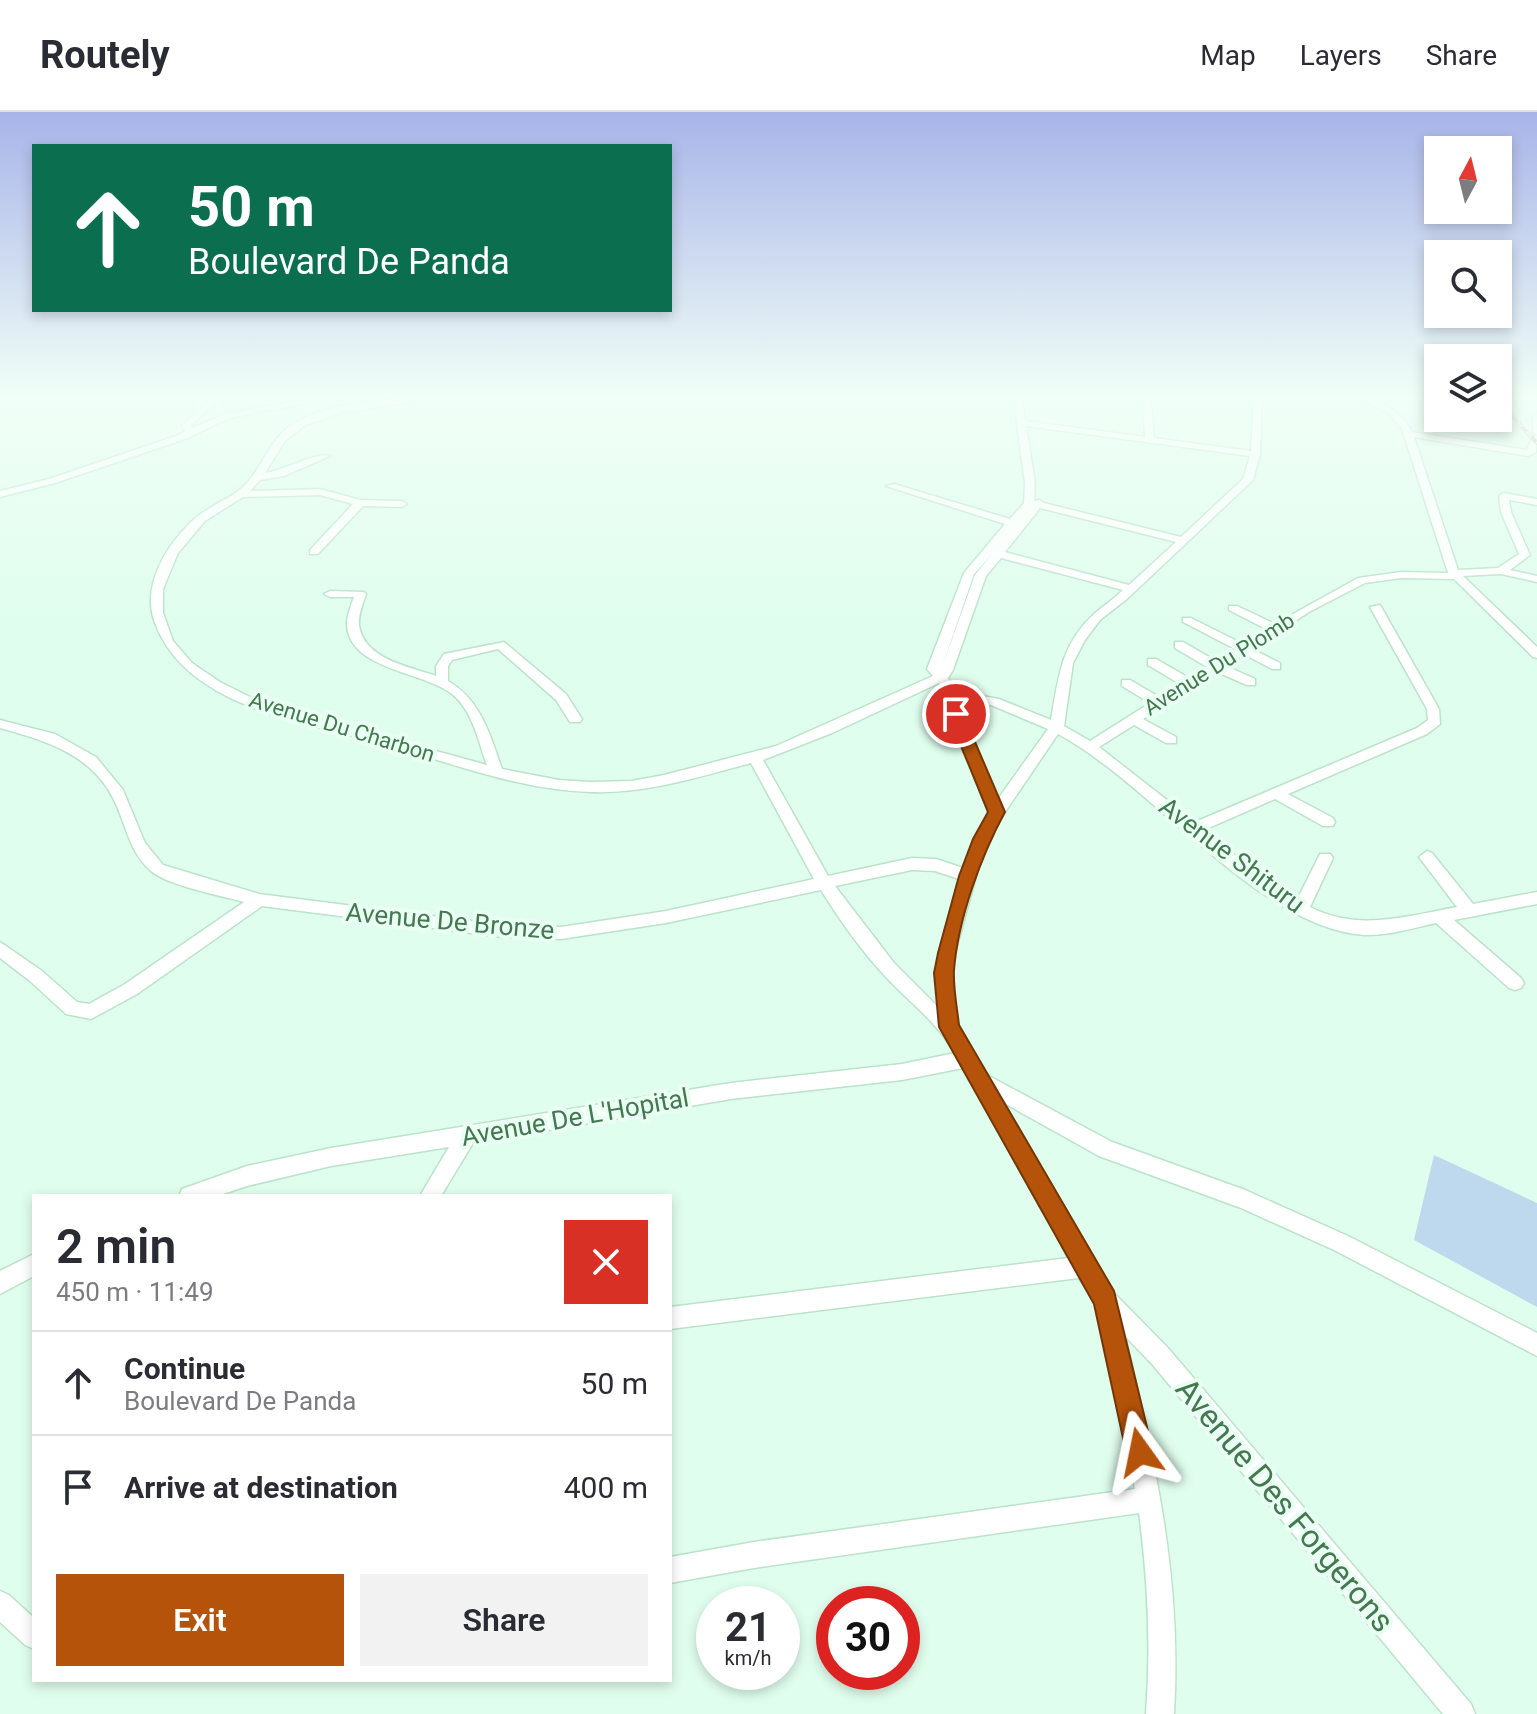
<!DOCTYPE html>
<meta charset="utf-8">
<style>
:root{--surface:#fff;--page:#f2f2f3;--text:#2b2b33;--muted:#7c7c81;--line:#e1e1e2;--accent:#b45309}
body{margin:0;font-family:Roboto,sans-serif;background:var(--page);color:var(--text);height:100vh;display:flex;flex-direction:column;font-size:30px;white-space:nowrap}
*{box-sizing:border-box;margin:0}
p{font-size:26px;color:var(--muted)}
.icon{flex:none;width:44px;height:44px;fill:none;stroke:currentColor;stroke-width:2;stroke-linecap:round;stroke-linejoin:round}
.map{position:relative;flex:1;overflow:hidden}
.sheet{position:absolute;left:32px;top:1082px;width:640px;height:488px;display:flex;flex-direction:column;background:var(--surface);border-radius:0px;box-shadow:0 4px 12px #0003}
.sheet>*{flex:none}
.guide{position:absolute;left:32px;top:32px;width:640px;height:168px;border-radius:0px;box-shadow:0 4px 12px #0003;background:#0b6e4f;color:#fff;overflow:hidden}
.needle{width:52px;rotate:7deg}
.fabs{position:absolute;left:1424px;top:24px;display:grid;gap:16px}
.fabs a{display:grid;place-items:center;width:88px;height:88px;border-radius:0px;background:var(--surface);box-shadow:0 4px 12px #0003;font-size:40px}
.speed{position:absolute;left:696px;top:1474px;display:flex;gap:16px;font-size:40px;font-weight:700;text-align:center}
.speed>*{display:grid;place-content:center;width:104px;height:104px;border-radius:50%;background:var(--surface);box-shadow:0 4px 12px #0003;line-height:1}
.speed small{font-size:20px;font-weight:400}
.speed .limit{border:12px solid #d22;background:#fff;color:#111}
.pin{position:absolute;display:grid;place-items:center;width:68px;height:68px;color:#fff;margin:-34px;border:4px solid #fff;border-radius:50%;box-shadow:0 2px 8px #0007}
.me{position:absolute;width:88px;margin:-44px;rotate:348deg;stroke-linejoin:round;filter:drop-shadow(0 0 6px #0008)}
.turn{display:flex;align-items:center;gap:28px;height:168px;padding:0 24px;font-size:36px}
.turn .icon{width:104px;height:104px;stroke-width:2.5}
.turn b{display:block;font-size:56px;line-height:68px}
.round{display:grid;place-items:center;flex:none;width:84px;height:84px;border-radius:0px;background:var(--page)}
.head{display:flex;align-items:center;justify-content:space-between;height:136px;padding:0 24px}
h1{font-size:48px;font-weight:600;line-height:60px}
.cta{display:flex;gap:16px;margin-top:auto;padding:16px 24px}
.cta a{flex:1;height:92px;border-radius:0px;background:var(--accent);color:#fff;font-size:32px;font-weight:600;line-height:92px;text-align:center}
.cta a+a{background:var(--page);color:var(--text)}
ul{padding:0;list-style:none}
li{display:flex;align-items:center;gap:24px;height:104px;padding:0 24px;border-top:2px solid var(--line)}
li div{flex:1}
li b{display:block;font-size:30px}
li em{font-style:normal}
header{display:flex;align-items:center;gap:48px;box-sizing:border-box;height:112px;padding:0 40px;background:var(--surface);border-bottom:2px solid var(--line)}
header strong{font-size:38px}
nav{display:flex;gap:44px;margin-inline-start:auto;font-size:28px}
.map>svg:first-child{display:block}
.green{fill:#bed8ed}
.lines{fill:none;stroke-linecap:round;stroke-linejoin:round}
.minor-casing{stroke:#bbe3c9;stroke-width:3}
.minor{fill:#fff;fill-rule:evenodd}
.rail-casing{stroke:#c8af9e;stroke-width:4}
.rail{stroke:#e9fff3;stroke-width:2;stroke-dasharray:7;stroke-linecap:butt}
.route{fill:#b45309;stroke:#753606;stroke-width:2}
.labels{text-anchor:middle;dominant-baseline:central;stroke-width:8;stroke-linejoin:round;paint-order:stroke}
.far-street-label{font-size:22px;fill:#457850;stroke:#e9fff3}
.street-label{font-size:26px;fill:#457850;stroke:#e9fff3}
.near-street-label{font-size:32px;fill:#457850;stroke:#e9fff3}
</style>
<header>
<strong>Routely</strong>
<nav><a>Map</a><a>Layers</a><a>Share</a></nav>
</header>
<div class="map">
<svg width="1537" height="1602" viewBox="0 0 1537 1602">
<rect width="100%" height="100%" fill="#e0feee"/>
<polygon class="green" points="1434,1043 1537,1091 1537,1195 1414,1128"/>
<g class="lines">
<g class="minor-casing">
<g id="minor">
<polygon points="208,284 216,284 215,292 191,313 192,316 228,301 309,287 313,290 230,306 185,327 55,371 0,385 0,379 49,367 179,323 185,319 182,314 207,291"/>
<path d="M 431,284 L 450,284 L 341,301 L 305,313 L 285,329 L 265,361 C 282,359 318,339 330,344 L 284,364 L 260,368 L 250,379 L 320,377 L 360,388 L 402,389 L 407,392 L 402,395 L 363,394 L 318,442 L 310,442 L 310,438 L 353,392 L 320,383 L 243,385 L 205,409 L 178,441 L 163,477 L 163,501 L 173,529 L 192,551 L 220,570 L 252,586 L 287,598 L 487,653 C 478,629 473,599 452,582 C 423,559 345,558 347,509 C 348,501 351,493 354,485 L 330,485 L 324,482 L 330,479 L 364,480 L 366,482 C 363,492 358,503 359,513 C 363,547 410,555 436,564 L 436,554 L 444,542 L 504,530 L 566,582 L 582,607 L 580,610 L 570,610 L 556,588 L 498,537 L 452,548 L 448,554 L 448,569 C 481,588 490,623 502,657 L 559,668 L 590,670 L 632,669 L 664,663 L 776,634 L 933,564 L 927,557 L 964,461 L 1005,412 L 886,374 L 894,372 L 1010,407 L 1024,391 L 1025,371 L 1013,284 L 1021,284 L 1025,309 L 1145,325 L 1142,284 L 1150,284 L 1154,326 L 1251,339 L 1254,284 L 1262,284 L 1260,342 L 1253,368 L 1128,486 L 1100,508 L 1085,528 L 1073,551 L 1064,614 L 1090,629 L 1150,591 L 1122,574 L 1122,568 L 1130,568 L 1159,585 L 1180,572 L 1148,553 L 1148,547 L 1156,547 L 1189,566 L 1207,555 L 1175,536 L 1175,530 L 1183,530 L 1216,549 L 1235,537 L 1183,510 L 1183,506 L 1191,506 L 1243,532 L 1266,517 L 1229,498 L 1229,494 L 1237,494 L 1275,512 L 1358,466 L 1401,460 L 1448,461 L 1402,317 L 1389,302 L 1355,284 C 1377,284 1402,300 1412,320 L 1527,338 L 1532,326 L 1537,323 L 1536,340 L 1528,344 L 1414,325 L 1458,458 L 1498,456 L 1519,442 L 1501,400 L 1499,384 L 1504,381 L 1537,387 L 1537,393 L 1509,388 L 1511,400 L 1530,443 L 1510,458 L 1537,464 L 1537,470 L 1501,462 L 1463,464 L 1537,535 L 1537,546 L 1533,545 L 1454,467 L 1401,466 L 1365,471 L 1309,500 L 1252,537 L 1280,551 L 1280,557 L 1272,557 L 1244,542 L 1226,554 L 1255,567 L 1255,573 L 1247,573 L 1217,560 L 1143,607 L 1176,625 L 1176,631 L 1166,631 L 1134,613 L 1099,635 L 1195,710 L 1417,616 L 1428,608 L 1427,597 L 1370,495 L 1380,493 L 1439,597 L 1440,612 L 1427,622 L 1288,682 L 1333,706 L 1335,710 L 1333,714 L 1323,714 L 1275,687 L 1204,718 L 1256,760 L 1297,788 L 1320,742 L 1330,742 L 1333,746 L 1310,795 C 1359,820 1406,804 1457,795 L 1419,745 L 1427,739 L 1432,741 L 1473,792 L 1537,780 L 1537,792 L 1454,808 L 1521,866 L 1524,871 L 1521,876 L 1515,878 L 1509,876 L 1436,811 C 1413,816 1388,824 1364,823 C 1259,816 1152,672 1058,622 L 1003,703 L 989,727 L 976,764 L 955,841 L 952,861 L 958,914 L 987,963 L 1112,1030 L 1245,1078 L 1348,1124 L 1537,1221 L 1537,1244 L 1334,1138 L 1241,1096 L 1099,1044 L 1004,991 L 1113,1180 L 1168,1236 L 1471,1592 L 1475,1602 L 1443,1602 L 1152,1252 L 1125,1224 C 1156,1355 1182,1466 1174,1602 L 1146,1602 C 1151,1534 1148,1469 1139,1401 L 754,1456 L 670,1471 L 670,1445 L 754,1430 L 1135,1377 L 1096,1193 L 1079,1166 L 670,1217 L 670,1195 L 1068,1146 L 1036,1083 L 963,956 L 902,968 L 731,987 L 473,1031 L 441,1084 L 420,1084 L 449,1035 L 331,1054 L 247,1074 L 217,1084 L 179,1084 L 182,1077 L 247,1054 L 331,1036 L 731,971 L 902,952 L 955,941 C 937,910 908,889 884,863 C 860,837 839,807 821,778 L 666,811 L 561,827 L 503,825 L 262,794 L 137,882 L 91,907 L 66,902 L 30,869 L 0,846 L 0,830 L 42,859 L 77,890 L 89,892 L 125,872 L 244,790 C 222,784 167,773 151,759 C 128,739 126,710 112,684 C 89,641 43,628 0,616 L 0,608 L 55,622 L 96,645 L 123,678 L 145,731 L 163,753 L 259,782 L 503,813 L 561,815 L 666,799 L 814,767 L 751,651 C 699,665 645,682 591,680 C 518,678 449,650 380,631 C 303,610 186,595 155,511 C 141,474 166,434 192,409 C 206,396 223,390 238,379 C 258,364 264,340 281,322 C 313,289 388,289 431,284 ZM 1026,314 L 1250,344 L 1243,367 L 1181,425 L 1044,391 L 1039,388 L 1034,389 L 1035,371 ZM 1040,396 L 1176,430 L 1129,473 L 1005,440 ZM 991,443 L 975,463 L 941,558 L 974,462 ZM 1001,446 L 1123,478 C 1114,487 1103,494 1093,503 C 1061,532 1058,567 1051,608 L 999,587 L 954,579 L 948,566 L 953,558 L 986,464 ZM 939,571 L 955,621 L 990,700 L 975,727 L 963,756 L 936,747 L 912,746 L 828,764 L 763,648 L 832,621 ZM 957,587 L 991,593 L 1048,617 L 998,687 L 969,621 ZM 912,758 L 935,759 L 959,767 L 939,841 L 936,861 L 938,895 L 894,851 L 835,774 Z"/>
<polygon points="490,284 498,284 502,288 495,290"/>
<polygon points="1537,302 1537,323 1533,320 1533,305"/>
<polygon points="34,1142 34,1164 0,1182 0,1159"/>
<polygon points="0,1479 9,1483 34,1506 34,1537 25,1533 0,1510"/>
</g>
</g>
<use href="#minor" class="minor"/>
<g class="rail-casing">
<polyline id="rail" points="1498,289 1537,331"/>
</g>
<use href="#rail" class="rail"/>
</g>
<linearGradient id="sky" x2="0" y2="1"><stop stop-color="#a8b4e8"/><stop offset="0.56" stop-color="#f1fff7"/><stop offset="1" stop-color="#f1fff7" stop-opacity="0"/></linearGradient>
<rect width="1537" height="508" fill="url(#sky)"/>
<path class="route" d="M 956,597 L 963,602 L 1005,700 C 981,744 958,807 954,858 C 953,876 957,895 959,913 L 1114,1179 L 1153,1340 L 1149,1349 L 1140,1353 L 1130,1349 L 1126,1340 L 1094,1192 L 939,915 L 934,861 L 938,841 L 959,764 L 973,727 L 988,700 L 948,602 Z"/>
<g class="labels">
<g class="far-street-label">
<text transform="translate(1219 552) rotate(-32)">Avenue Du Plomb</text>
<text transform="translate(342 615) rotate(17)">Avenue Du Charbon</text>
</g>
<g class="street-label">
<text transform="translate(1232 743) rotate(37)">Avenue Shituru</text>
<text transform="translate(450 809) rotate(5)">Avenue De Bronze</text>
<text transform="translate(575 1005) rotate(-10)">Avenue De L'Hopital</text>
</g>
<g class="near-street-label">
<text transform="translate(1285 1393) rotate(50)">Avenue Des Forgerons</text>
</g>
</g>
</svg>
<div class="fabs">
<a><svg class="needle" viewBox="-14 -14 28 28"><path d="M0-13l5 13h-10z" fill="#e53935"/><path d="M0 13l5-13h-10z" fill="#7c7c81"/></svg></a>
<a><svg class="icon" aria-label="search" viewBox="0 0 24 24"><circle cx="10" cy="10" r="6"/><path d="M15 15l6 6"/></svg></a>
<a><svg class="icon" aria-label="layers" viewBox="0 0 24 24"><path d="M12 4l9 5-9 5-9-5zM3 14l9 5 9-5"/></svg></a>
</div>
<div class="speed"><div>21<small>km/h</small></div><div class="limit">30</div></div>
<div class="pin" style="left:956px;top:602px;background:#d93025"><svg class="icon" aria-label="arrive" viewBox="0 0 24 24"><path d="M6 21V4h12l-3 4 3 4H6"/></svg></div>
<svg class="me" style="left:1140px;top:1340px" viewBox="-20 -20 40 40"><path d="M0-17L14 15 0 8-14 15z" fill="#b45309" stroke="#fff" stroke-width="4"/></svg>
<div class="guide">
<div class="turn"><svg class="icon" aria-label="ahead" viewBox="0 0 24 24"><path d="M12 20V5M6 11l6-6 6 6"/></svg><div><b>50 m</b>Boulevard De Panda</div></div>
</div>
<section class="sheet">
<div class="head"><div><h1>2 min</h1><p>450 m · 11:49</p></div><a class="round" style="background:#d93025;color:#fff"><svg class="icon" aria-label="close" viewBox="0 0 24 24"><path d="M6 6l12 12M18 6L6 18"/></svg></a></div>
<ul>
<li><svg class="icon" aria-label="ahead" viewBox="0 0 24 24"><path d="M12 20V5M6 11l6-6 6 6"/></svg><div><b>Continue</b><p>Boulevard De Panda</p></div><em>50 m</em></li>
<li><svg class="icon" aria-label="arrive" viewBox="0 0 24 24"><path d="M6 21V4h12l-3 4 3 4H6"/></svg><div><b>Arrive at destination</b></div><em>400 m</em></li>
</ul>
<div class="cta"><a>Exit</a><a>Share</a></div>
</section>
</div>
